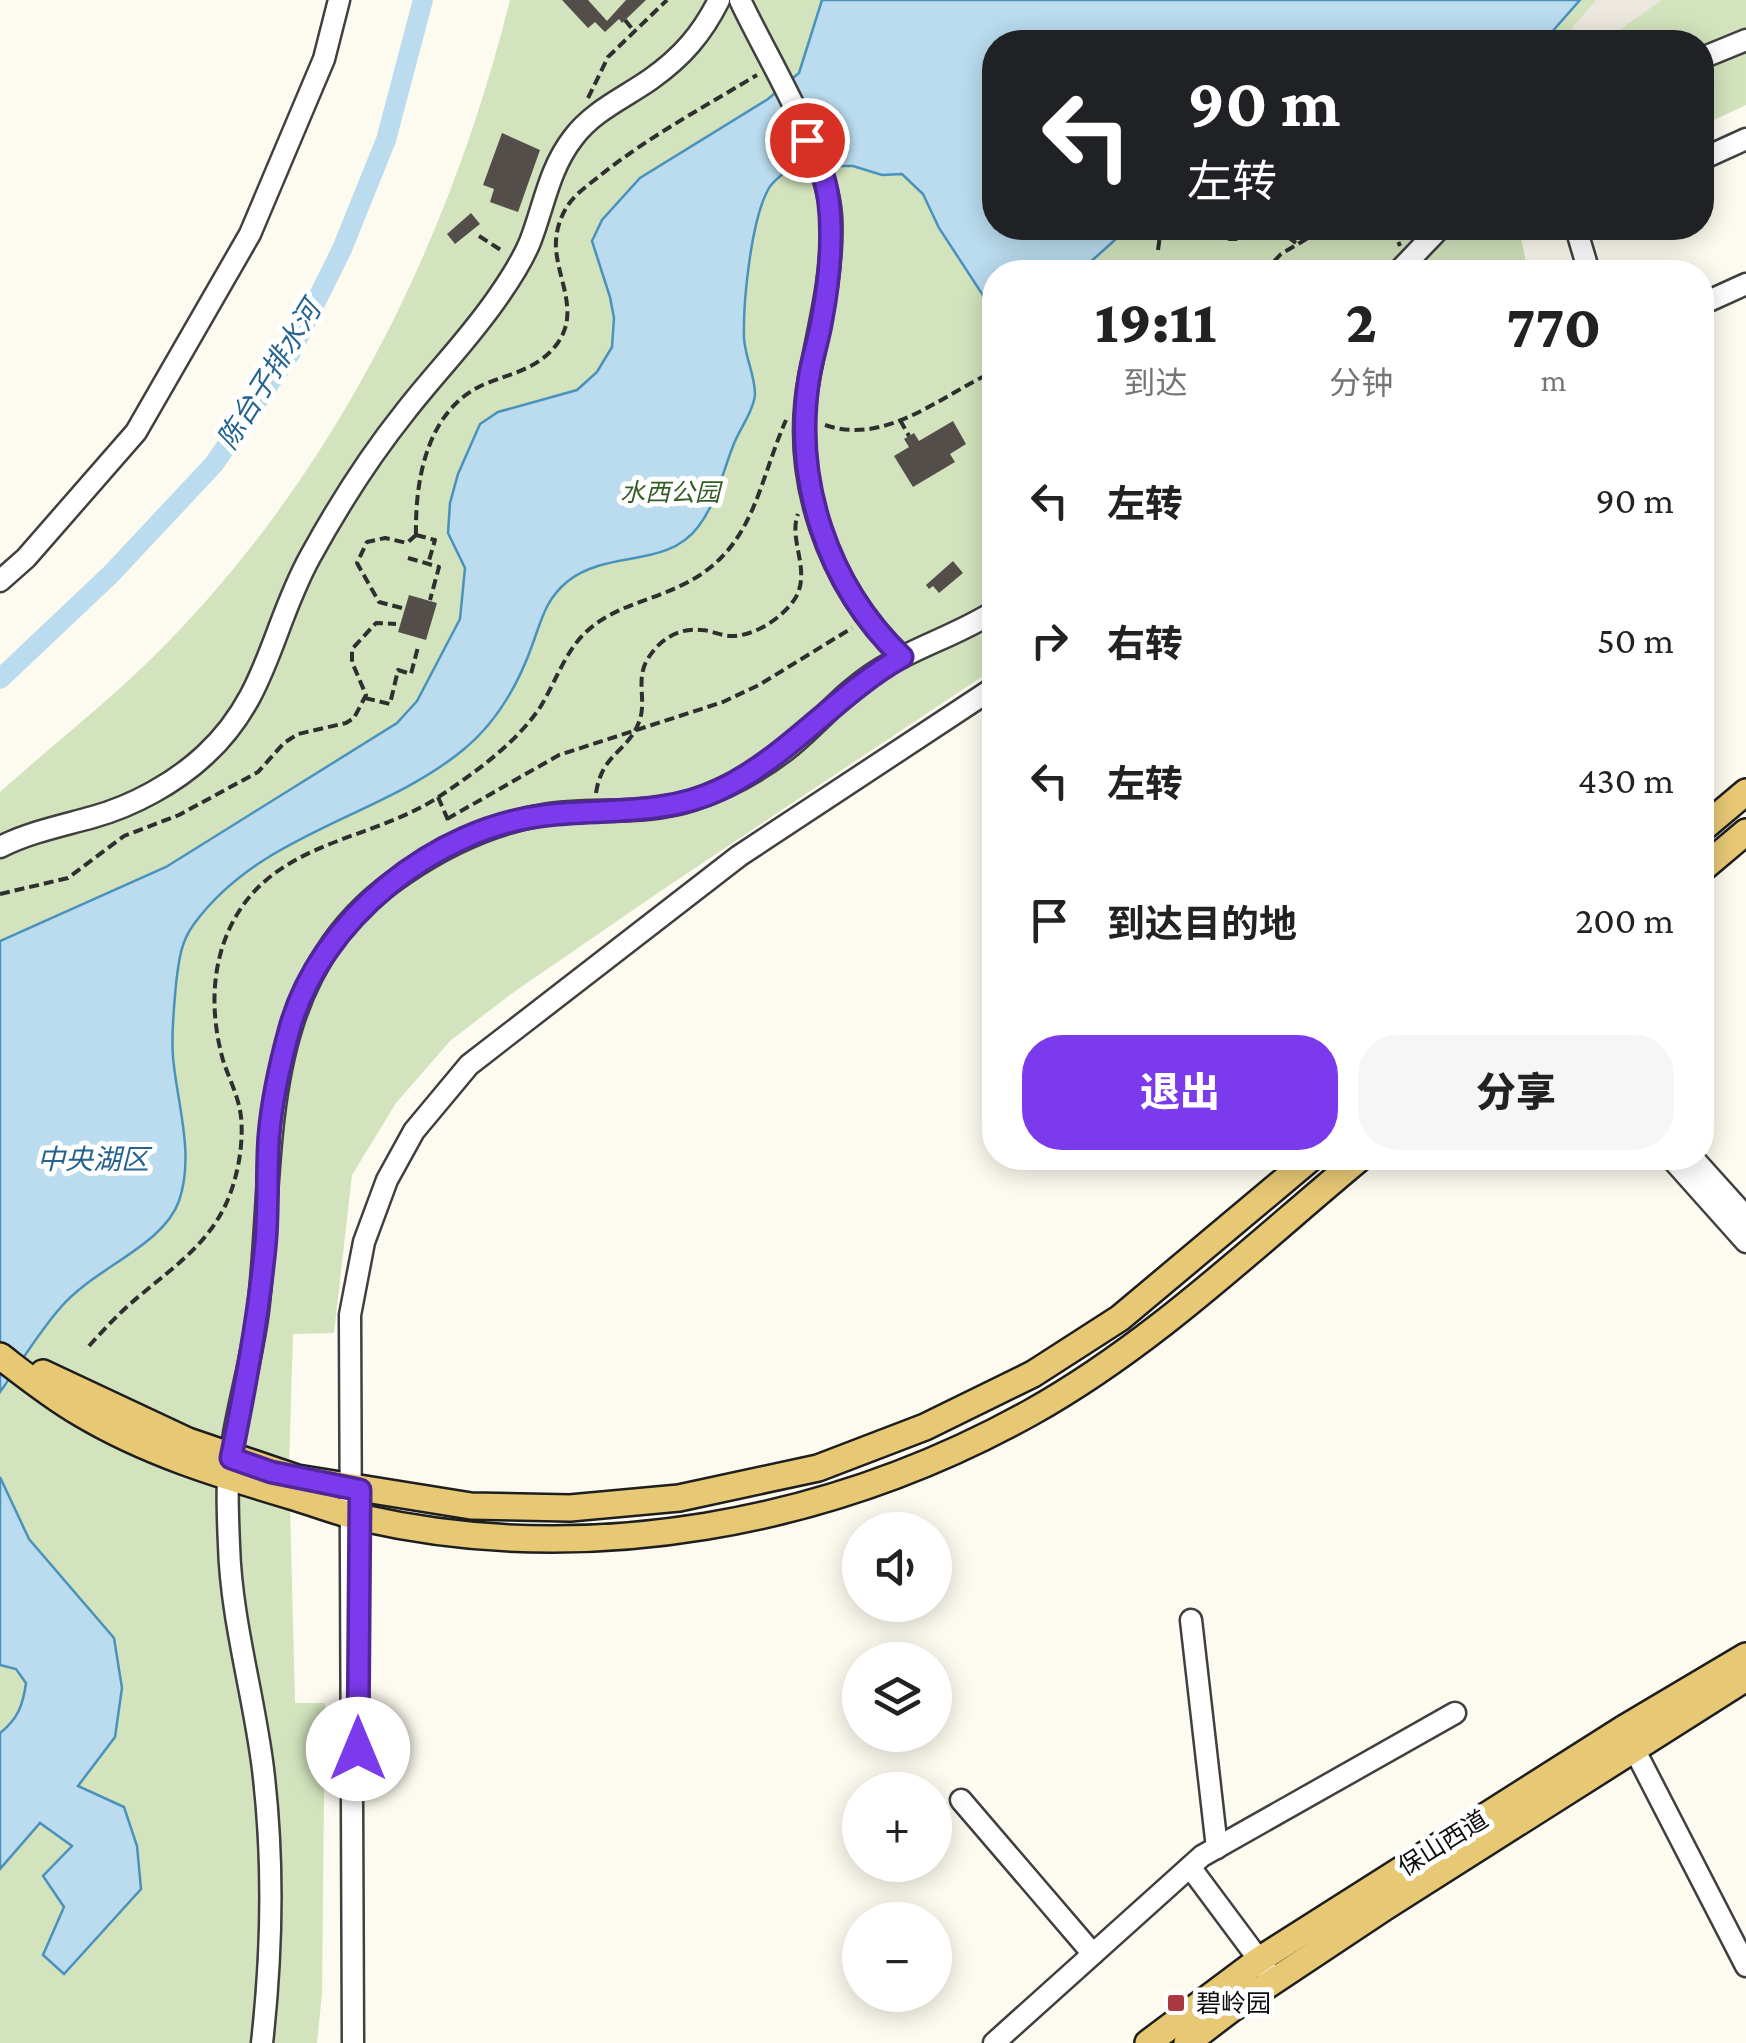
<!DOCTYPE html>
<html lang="zh">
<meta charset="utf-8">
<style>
:root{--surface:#fff;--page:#f6f6f6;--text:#222;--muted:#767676;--accent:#7c3aed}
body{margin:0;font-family:"Crimson Pro","Noto Sans SC",serif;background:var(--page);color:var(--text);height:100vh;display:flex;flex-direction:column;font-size:38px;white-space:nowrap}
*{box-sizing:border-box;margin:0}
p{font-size:32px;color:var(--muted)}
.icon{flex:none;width:55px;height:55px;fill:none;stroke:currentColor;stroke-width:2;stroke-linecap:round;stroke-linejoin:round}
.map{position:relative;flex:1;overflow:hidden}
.drawer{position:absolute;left:982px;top:260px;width:732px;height:910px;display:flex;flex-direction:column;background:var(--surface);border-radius:40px;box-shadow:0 5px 25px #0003}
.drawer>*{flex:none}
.guide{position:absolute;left:982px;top:30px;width:732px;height:210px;border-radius:40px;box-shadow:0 5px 25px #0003;background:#202124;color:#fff;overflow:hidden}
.tools{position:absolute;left:842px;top:1512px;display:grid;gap:20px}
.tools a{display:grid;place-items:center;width:110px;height:110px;border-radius:50%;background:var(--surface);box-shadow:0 5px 25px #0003;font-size:50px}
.pin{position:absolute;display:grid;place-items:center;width:85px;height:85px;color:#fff;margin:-42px;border:5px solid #fff;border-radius:50%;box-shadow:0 2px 10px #0007}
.me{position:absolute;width:110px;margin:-55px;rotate:0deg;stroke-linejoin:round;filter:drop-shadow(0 0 8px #0008)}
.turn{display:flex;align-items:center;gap:35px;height:210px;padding:0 40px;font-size:45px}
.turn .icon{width:130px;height:130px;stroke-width:2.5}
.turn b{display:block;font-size:70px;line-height:85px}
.eta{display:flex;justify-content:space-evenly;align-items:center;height:170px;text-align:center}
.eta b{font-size:60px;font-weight:800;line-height:70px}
.button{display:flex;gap:20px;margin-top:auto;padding:20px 40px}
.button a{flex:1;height:115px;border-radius:40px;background:var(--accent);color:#fff;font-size:40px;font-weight:800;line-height:115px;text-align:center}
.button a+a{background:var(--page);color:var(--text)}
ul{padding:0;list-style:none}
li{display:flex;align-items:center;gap:30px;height:140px;padding:0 40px}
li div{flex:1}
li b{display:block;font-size:38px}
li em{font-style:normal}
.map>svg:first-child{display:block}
.green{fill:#d2e3bd}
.plaza{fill:#ece8df}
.water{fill:#badcee;stroke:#4a92bc;stroke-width:2.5}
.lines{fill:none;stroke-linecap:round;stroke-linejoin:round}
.canal{stroke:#badcee;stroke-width:20}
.building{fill:#544e4b}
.minor-casing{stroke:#404040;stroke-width:25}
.major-casing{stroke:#1e1e1e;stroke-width:30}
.path{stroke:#2f2f2f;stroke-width:4;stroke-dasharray:10 5;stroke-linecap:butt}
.minor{stroke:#fff;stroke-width:20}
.major{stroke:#e7c875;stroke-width:25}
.route-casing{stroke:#51269a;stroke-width:25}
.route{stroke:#7c3aed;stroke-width:18}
.poi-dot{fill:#ab3740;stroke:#fff;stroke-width:4}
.labels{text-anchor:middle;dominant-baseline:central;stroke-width:10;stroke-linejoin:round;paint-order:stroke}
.park-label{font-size:25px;font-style:italic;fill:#335c26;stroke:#fff}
.street-label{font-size:25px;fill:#0d0d0d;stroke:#fff}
.poi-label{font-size:25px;fill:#0d0d0d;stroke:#fff;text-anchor:start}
.water-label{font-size:28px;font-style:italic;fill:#26648f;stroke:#fff}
</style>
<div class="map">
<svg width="1746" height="2043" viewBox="0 0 1746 2043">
<rect width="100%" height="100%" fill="#fdfaef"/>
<path class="green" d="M 510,0 L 1746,0 L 1746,105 L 1703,125 L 1702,42 L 995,42 L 995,228 L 1519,228 L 1528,272 L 995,272 L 995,668 L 665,888 L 511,994 L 450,1041 L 396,1103 L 352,1175 L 334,1333 L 293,1334 L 289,1466 L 295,1703 L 325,1703 L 322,1993 L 317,2043 L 0,2043 L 0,792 C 56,742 117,695 169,641 C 340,465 451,237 510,0 Z"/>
<polygon class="plaza" points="1596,0 1662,0 1625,26 1610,42 1560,42"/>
<g class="water">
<path d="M 822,0 L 1580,0 L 1543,42 L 995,42 L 995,228 L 1116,228 L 1115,240 L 1079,272 L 995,272 L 995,337 L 990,319 L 992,309 L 939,228 L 923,194 L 902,174 L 882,175 L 853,166 L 793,166 C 786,172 774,179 769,188 C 751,219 743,302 744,338 C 745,357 755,375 755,394 C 754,410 739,430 733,446 C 722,474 717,502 698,527 C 666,569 609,549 568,581 C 546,599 542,618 533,643 C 519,683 496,723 463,750 C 380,818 261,832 194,924 C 180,943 179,961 176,984 C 174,1008 171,1033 173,1057 C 177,1104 195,1154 179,1201 C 163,1246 94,1268 61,1307 C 38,1333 20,1364 0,1392 L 0,941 L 166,867 L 397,723 L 417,701 L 460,619 L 465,568 L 448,533 L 450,503 L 458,474 L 480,424 L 498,412 L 577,390 L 597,372 L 612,347 L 614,318 L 610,297 L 592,241 L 602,220 L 640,178 L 768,99 L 799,73 Z"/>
<path d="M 0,1477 L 29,1539 L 114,1638 L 122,1688 L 115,1737 L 78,1786 L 124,1807 L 137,1846 L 141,1889 L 64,1974 L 43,1955 L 64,1907 L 43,1876 L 72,1846 L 40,1823 L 0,1869 L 0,1733 C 18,1719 23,1705 26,1683 L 16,1669 L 0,1665 Z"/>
</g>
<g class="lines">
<polyline class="canal" points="0,679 111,574 214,464 291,352 342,249 386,140 423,0"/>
</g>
<g class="building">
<polygon points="562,0 588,0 607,21 626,0 646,0 622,23 619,19 605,32 595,22 588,28"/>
<polygon points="502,133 540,150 518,212 490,202 494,189 483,185"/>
<polygon points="471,213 480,224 455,244 447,234"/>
<polygon points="953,421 966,444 950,454 955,462 913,487 894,456 909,447 904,439 914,433 919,441"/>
<polygon points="953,561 963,573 939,593 933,586 929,589 926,585"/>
<polygon points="409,595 437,603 426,640 398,632"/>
</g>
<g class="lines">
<g class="minor-casing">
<g id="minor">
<path d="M 740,0 C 767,58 827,153 831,216 C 834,267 820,323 810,373 C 789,476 827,585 902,657"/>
<polyline points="1702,58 1746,40"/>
<polyline points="1702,159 1746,139"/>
<polyline points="1580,228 1578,235 1589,272"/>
<polyline points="1398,272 1440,228"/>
<polyline points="1702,304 1746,284"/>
<polyline points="0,581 26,558 136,432 250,234 324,59 339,0"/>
<path d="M 0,847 C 30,832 61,826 93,817 C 133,806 175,783 205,755 C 268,697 271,628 310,557 C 338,506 369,457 405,412 C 436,372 472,336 500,294 C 511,278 523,259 530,242 C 544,206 549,169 573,138 C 593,111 624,98 651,79 C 682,57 702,34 719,0"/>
<polyline points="1671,1158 1746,1242"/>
<polyline points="1693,1158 1746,1217"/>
<polyline points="1191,1620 1217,1848"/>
<polyline points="1628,1737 1746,1966"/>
<polyline points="961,1800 1093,1954"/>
<polyline points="1190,1867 1266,1969"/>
<path d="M 262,2043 C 272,1953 274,1860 263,1769 C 254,1695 231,1620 229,1545 C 228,1523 227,1501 228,1479 C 232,1423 251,1367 258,1311 C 277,1151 251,976 404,874 C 445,846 494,823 543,815 C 592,807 645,816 693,800 C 728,788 763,769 792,745 C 821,721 845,691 877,671 C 915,647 958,635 995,611"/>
<polyline points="353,2043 350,1315 364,1242 387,1180 414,1131 469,1065 739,856 995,687"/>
<polyline points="994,2043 1202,1856 1455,1713"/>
</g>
</g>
<g class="major-casing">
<g id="major">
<polyline points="1702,829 1746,792"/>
<polyline points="1702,869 1746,832"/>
<path d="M 0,1356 C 26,1376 52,1397 80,1413 C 147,1453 217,1474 291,1496 C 315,1503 339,1513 363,1518 C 588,1569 830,1524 1030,1413 C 1152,1345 1254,1246 1360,1158"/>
<polyline points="43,1373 188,1441 297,1478 471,1506 570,1508 679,1498 818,1468 925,1427 1033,1374 1120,1318 1311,1158"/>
<polyline points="1148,2043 1259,1960 1623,1729 1746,1656"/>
<polyline points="1187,2043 1230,2010 1385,1907 1746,1678"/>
</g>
</g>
<g class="path">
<polyline points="625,20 634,31"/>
<polyline points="588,98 608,57 667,0"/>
<polyline points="1216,228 1229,239 1236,239 1255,228"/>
<polyline points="1276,228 1296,243"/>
<polyline points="1393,228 1400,246"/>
<polyline points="479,236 504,252"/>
<polyline points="1158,250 1161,228"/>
<polyline points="1151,272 1152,272"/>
<polyline points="1264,272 1281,254 1325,228"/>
<polyline points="995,414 995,424"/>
<polyline points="900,420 909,436"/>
<path d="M 825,425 C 887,446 941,395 995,371"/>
<path d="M 416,535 C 415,479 427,409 485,384 C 512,373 538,369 557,344 C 580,313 558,281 556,248 C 555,233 560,217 568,205 C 576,193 591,183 602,174 C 650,136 704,107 757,75"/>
<polyline points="416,535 435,540 428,564"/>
<polyline points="408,558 439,567 430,600"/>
<polyline points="402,608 379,602 357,563 367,542 385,538 407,543 416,535"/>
<polyline points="365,698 390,704 398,670 411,674 418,647"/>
<path d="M 596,793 C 602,753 628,752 639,722 C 647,702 636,682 646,662 C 657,641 678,627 702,630 C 713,631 722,636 732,636 C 755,636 784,617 796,597 C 811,569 788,540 798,514"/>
<polyline points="438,797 448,820"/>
<polyline points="447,819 559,755 723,702 759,685 852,628"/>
<polyline points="0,894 68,878 124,836 179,815 258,772 284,743 298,734 346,723 354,718 366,695 352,662 352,649 376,623 396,624"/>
<path d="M 89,1346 C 106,1327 123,1309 143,1293 C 175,1266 206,1245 225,1206 C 237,1181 244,1145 241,1117 C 239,1097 229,1079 223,1060 C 207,1003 212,941 251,895 C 299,840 378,836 437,798 C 473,774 514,745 539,709 C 555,684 564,653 586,632 C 614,606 647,602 680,586 C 754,552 757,486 786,420"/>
</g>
<use href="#minor" class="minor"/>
<use href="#major" class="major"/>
</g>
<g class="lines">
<g class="route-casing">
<path id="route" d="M 358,1749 L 360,1490 L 271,1472 L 231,1458 C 245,1388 258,1319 265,1248 C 269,1211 266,1173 269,1135 C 272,1100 280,1064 289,1031 C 318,921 436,826 548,815 C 605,809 666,815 719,790 C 789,757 835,695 902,657 C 827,585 793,480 809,378 C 812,358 819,339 822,319 C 830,277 836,215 823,175 C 819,163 812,151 807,140"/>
</g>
<use href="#route" class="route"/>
</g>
<rect class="poi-dot" x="1166" y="1993" width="20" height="20" rx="5"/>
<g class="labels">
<g class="park-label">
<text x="670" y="492">水西公园</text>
</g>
<g class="street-label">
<text transform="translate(1443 1843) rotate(-32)">保山西道</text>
</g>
<g class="poi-label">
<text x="1196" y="2003">碧岭园</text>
</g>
<g class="water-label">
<text transform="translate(269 375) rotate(-58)">陈台子排水河</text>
<text x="93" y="1159">中央湖区</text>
</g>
</g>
</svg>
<div class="tools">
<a><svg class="icon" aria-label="sound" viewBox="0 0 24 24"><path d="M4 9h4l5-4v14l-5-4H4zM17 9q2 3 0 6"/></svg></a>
<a><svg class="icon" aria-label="layers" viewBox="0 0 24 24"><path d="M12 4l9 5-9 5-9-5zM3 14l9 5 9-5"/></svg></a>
<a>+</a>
<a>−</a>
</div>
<div class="pin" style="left:807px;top:140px;background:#d93025"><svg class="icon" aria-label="arrive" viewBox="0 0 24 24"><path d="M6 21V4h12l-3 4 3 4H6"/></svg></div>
<svg class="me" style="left:358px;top:1749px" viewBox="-20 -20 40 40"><circle r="19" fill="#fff"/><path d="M0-13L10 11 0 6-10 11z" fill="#7c3aed"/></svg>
<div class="guide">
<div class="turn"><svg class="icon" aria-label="left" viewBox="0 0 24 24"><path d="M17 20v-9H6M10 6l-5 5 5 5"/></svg><div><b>90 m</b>左转</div></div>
</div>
<section class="drawer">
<div class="eta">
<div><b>19:11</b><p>到达</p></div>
<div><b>2</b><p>分钟</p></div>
<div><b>770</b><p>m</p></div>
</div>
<ul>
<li><svg class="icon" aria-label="left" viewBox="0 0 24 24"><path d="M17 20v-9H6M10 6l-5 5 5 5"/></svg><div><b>左转</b></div><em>90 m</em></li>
<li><svg class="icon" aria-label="right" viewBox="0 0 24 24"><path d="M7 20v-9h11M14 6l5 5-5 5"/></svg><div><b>右转</b></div><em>50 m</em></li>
<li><svg class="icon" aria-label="left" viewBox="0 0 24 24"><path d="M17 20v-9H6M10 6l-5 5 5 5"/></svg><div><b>左转</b></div><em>430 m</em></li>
<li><svg class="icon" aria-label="arrive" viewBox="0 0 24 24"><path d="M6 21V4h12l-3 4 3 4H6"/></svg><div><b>到达目的地</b></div><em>200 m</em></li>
</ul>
<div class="button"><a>退出</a><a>分享</a></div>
</section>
</div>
